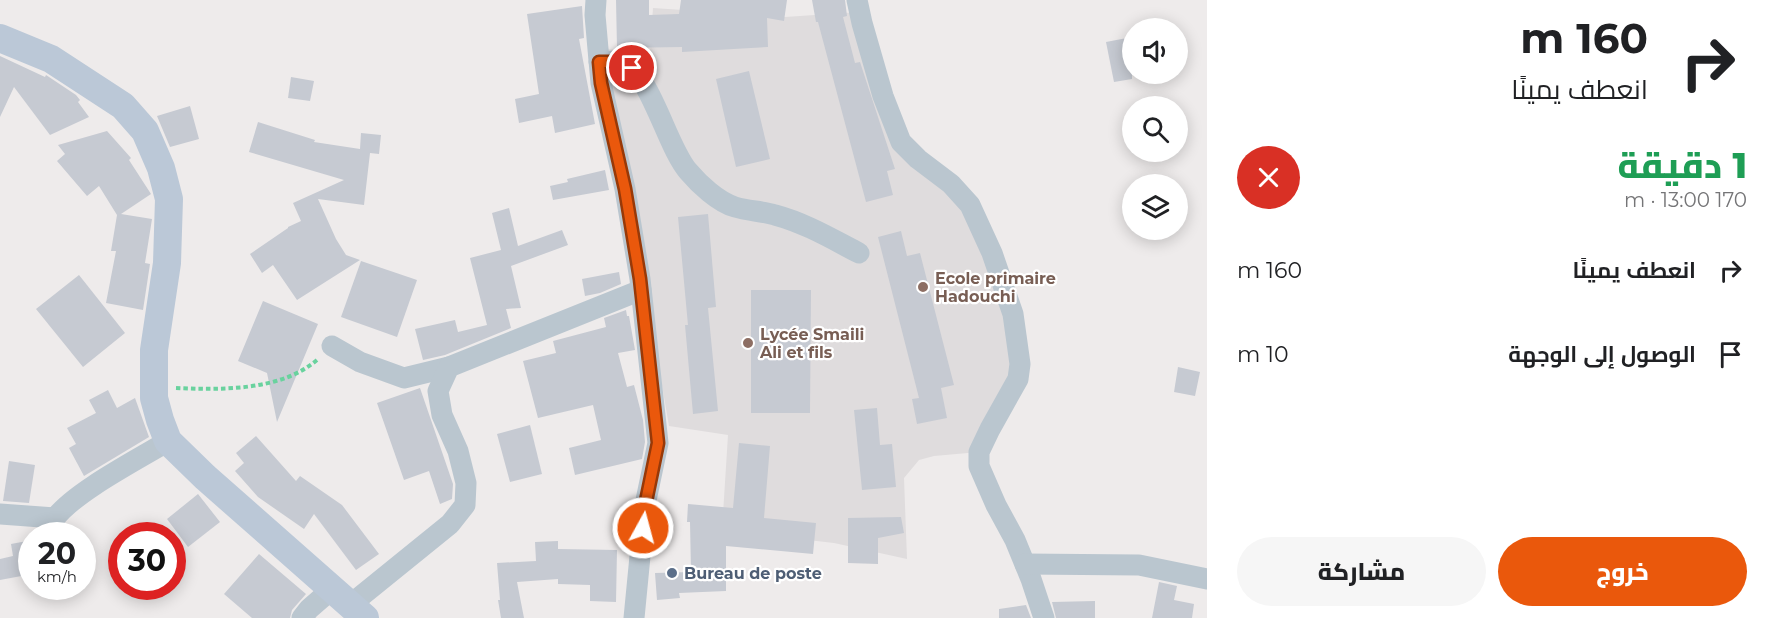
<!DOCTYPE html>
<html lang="ar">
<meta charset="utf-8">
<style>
:root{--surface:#fff;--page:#f6f6f6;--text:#202124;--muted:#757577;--accent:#ea580c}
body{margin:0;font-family:Montserrat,Cairo,sans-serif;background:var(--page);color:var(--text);direction:rtl;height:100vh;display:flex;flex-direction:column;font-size:22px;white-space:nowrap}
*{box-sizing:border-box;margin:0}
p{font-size:20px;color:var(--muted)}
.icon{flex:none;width:33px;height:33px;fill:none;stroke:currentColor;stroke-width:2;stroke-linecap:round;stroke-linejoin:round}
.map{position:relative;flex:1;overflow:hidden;direction:ltr}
.side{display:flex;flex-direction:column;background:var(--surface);width:570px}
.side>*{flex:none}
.hud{background:#fff;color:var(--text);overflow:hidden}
.fabs{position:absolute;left:1122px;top:18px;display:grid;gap:12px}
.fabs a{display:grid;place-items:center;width:66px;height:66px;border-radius:50%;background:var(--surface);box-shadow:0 3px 15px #0003;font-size:30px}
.speed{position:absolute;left:18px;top:522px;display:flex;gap:12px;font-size:30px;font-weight:700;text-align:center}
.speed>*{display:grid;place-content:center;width:78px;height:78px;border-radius:50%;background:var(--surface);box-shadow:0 3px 15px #0003;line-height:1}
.speed small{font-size:15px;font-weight:400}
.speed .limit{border:9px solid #d22;background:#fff;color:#111}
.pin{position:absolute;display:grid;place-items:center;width:51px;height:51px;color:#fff;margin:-26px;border:3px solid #fff;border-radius:50%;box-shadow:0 2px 6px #0007}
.me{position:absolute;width:66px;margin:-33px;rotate:7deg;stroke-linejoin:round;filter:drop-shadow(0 0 4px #0008)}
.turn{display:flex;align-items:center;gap:21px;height:126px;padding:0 30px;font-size:27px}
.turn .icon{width:78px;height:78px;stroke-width:2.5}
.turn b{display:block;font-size:42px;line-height:51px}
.round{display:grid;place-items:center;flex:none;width:63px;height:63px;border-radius:32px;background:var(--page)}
.headline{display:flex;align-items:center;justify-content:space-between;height:102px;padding:0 30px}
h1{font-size:36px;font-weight:800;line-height:45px;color:#1e9e55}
.button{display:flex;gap:12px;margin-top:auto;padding:12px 30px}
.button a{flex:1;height:69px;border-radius:36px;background:var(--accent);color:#fff;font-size:24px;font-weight:800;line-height:69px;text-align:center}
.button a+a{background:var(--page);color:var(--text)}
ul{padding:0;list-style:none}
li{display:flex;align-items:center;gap:18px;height:84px;padding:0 30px}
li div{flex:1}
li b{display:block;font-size:22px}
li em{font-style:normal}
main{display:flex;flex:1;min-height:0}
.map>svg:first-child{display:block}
.education{fill:#dfdcdd}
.building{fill:#c6cad2}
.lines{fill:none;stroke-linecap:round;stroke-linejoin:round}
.path{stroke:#69d29e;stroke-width:4;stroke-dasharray:4.5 3;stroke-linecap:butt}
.minor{stroke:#bac6cf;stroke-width:21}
.secondary{stroke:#bbc8d7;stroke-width:28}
.route-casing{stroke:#983908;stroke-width:15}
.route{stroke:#ea580c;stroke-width:10}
.education-dot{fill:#8d6e63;stroke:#fff;stroke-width:2}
.service-dot{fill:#5c6f8a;stroke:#fff;stroke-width:2}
.labels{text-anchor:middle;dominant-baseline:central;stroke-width:4.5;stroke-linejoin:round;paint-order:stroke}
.education-label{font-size:16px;font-weight:bold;fill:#785e54;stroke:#fff;text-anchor:start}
.service-label{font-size:16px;font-weight:bold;fill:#4e5e75;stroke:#fff;text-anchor:start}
</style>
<main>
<section class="side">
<div class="hud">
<div class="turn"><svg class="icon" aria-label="right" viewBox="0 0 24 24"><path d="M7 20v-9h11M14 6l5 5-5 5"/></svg><div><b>160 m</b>انعطف يمينًا</div></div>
</div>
<div class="headline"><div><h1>1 دقيقة</h1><p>170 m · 13:00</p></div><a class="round" style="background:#d93025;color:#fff"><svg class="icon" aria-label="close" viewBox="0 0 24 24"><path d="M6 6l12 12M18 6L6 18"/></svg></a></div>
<ul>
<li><svg class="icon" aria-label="right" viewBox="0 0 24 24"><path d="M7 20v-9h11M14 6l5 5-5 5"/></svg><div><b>انعطف يمينًا</b></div><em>160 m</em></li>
<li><svg class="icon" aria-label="arrive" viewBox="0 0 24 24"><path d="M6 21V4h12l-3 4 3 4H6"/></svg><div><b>الوصول إلى الوجهة</b></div><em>10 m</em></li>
</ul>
<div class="button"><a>خروج</a><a>مشاركة</a></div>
</section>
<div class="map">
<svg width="1207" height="618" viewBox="0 0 1207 618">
<rect width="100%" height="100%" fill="#eeebeb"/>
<polygon class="education" points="653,8 785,17 859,12 901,142 970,205 1020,364 979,452 934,456 919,460 904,478 907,559 834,543 722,530 728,435 669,426 604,49 650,52"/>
<g class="building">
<polygon points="616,0 649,0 649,15 679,14 681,0 787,0 784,21 767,18 768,47 682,52 682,47 617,48"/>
<polygon points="812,0 845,0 847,16 843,17 855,63 860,62 895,169 887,171 893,195 866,202 818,22 816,22"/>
<polygon points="582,6 584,38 579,39 595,124 555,133 552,116 519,123 515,99 539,94 527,14"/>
<polygon points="1132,37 1132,79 1114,82 1106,42"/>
<polygon points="0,56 45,77 46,75 76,95 80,100 78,102 89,117 50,135 14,87 0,117"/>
<polygon points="749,71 770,159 736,167 716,79"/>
<polygon points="291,77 314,81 310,101 288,98"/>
<polygon points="190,106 199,139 170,147 157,116"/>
<polygon points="258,122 315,140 314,142 360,149 361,133 381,135 379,154 370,153 364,205 318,199 336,239 346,255 360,260 297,300 273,265 262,273 250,254 288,228 288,227 301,221 293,203 344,180 249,152"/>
<polygon points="107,131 131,158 129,160 151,194 121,214 152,219 145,263 150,264 143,310 106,303 116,251 111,251 117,215 99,186 87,196 57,161 65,154 58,145"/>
<polygon points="605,170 609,190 553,200 550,186 568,182 567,179"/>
<polygon points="509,208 518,246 562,230 568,245 511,266 521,308 506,309 511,328 445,355 423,360 415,329 455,320 458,332 487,325 470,258 501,250 492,213"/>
<polygon points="708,214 716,307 708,308 718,411 693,414 685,325 688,325 678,217"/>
<polygon points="901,231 907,256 920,253 954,385 941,388 947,418 917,424 912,399 919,398 878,237"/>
<polygon points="361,261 417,280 397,337 341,317"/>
<polygon points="619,272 621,284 600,293 585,296 582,279"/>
<polygon points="79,275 125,333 83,367 36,309"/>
<polygon points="751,290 811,290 810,413 751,413"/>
<polygon points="263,301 318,324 277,422 267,373 238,361"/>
<polygon points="626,310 627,316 629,316 635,350 618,353 627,387 634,385 643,420 645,442 642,459 575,475 569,448 601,440 593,405 538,418 523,361 556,353 553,341 606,327 604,318"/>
<polygon points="1178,367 1200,372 1195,396 1174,392"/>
<polygon points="420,388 453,484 452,499 440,504 429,471 404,480 377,403"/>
<polygon points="108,390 117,408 135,398 149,437 84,476 69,448 76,444 67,428 96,413 89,400"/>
<polygon points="877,408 880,445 892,444 896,487 862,490 854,410"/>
<polygon points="530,425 542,474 510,482 497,434"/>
<polygon points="256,436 296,481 300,476 342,505 379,554 356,570 314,514 304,529 258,497 235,471 244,463 236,453"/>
<polygon points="739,443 770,446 764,518 816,523 813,554 726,546 726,591 679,593 680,598 657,600 655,573 691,572 690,522 687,522 688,504 733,508"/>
<polygon points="9,461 35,465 29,503 3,501"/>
<polygon points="198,494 220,522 188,547 167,519"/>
<polygon points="901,517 904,533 878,538 878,564 848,563 848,518"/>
<polygon points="27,541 32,574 0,580 0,559 13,556 11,544"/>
<polygon points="558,541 558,549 617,550 616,602 590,601 590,585 558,584 558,579 517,582 524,618 501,618 498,600 500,600 497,563 536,561 535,542"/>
<polygon points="259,554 306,594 292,610 290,618 252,618 224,594"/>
<polygon points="1159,582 1177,586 1174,600 1194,604 1192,618 1152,618"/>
<polygon points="1095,601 1095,618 1056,618 1052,602"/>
<polygon points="1026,605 1031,618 999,618 999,609"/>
</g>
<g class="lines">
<path class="path" d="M 176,388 C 222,390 282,391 318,359"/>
<g class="minor">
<polyline points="596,0 595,15 601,83 625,189 640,279 658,443 645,505 634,618"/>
<polyline points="857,0 862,23 883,96 901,142 918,159 951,184 970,205 992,253 1013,314 1020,364 1018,379 990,429 979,452 979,466 996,505 1015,540 1031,579 1044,618"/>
<path d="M 599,62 C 606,62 616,60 622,62 C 650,72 667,147 688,171 C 699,184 718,202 735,207 C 748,211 762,211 775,215 C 805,223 832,239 859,253"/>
<polyline points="332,346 360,362 404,378 449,367"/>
<path d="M 0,514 L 55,518 C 76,491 137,460 168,441"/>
<polyline points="1025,564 1139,565 1207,579"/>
<polyline points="350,605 450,524 465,505 466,483 458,451 442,415 438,391 449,367 641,290"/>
<polyline points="302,618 309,609 332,589"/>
</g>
<polyline class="secondary" points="0,38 51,59 123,106 145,131 161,168 169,199 167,263 154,350 154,398 160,420 168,441 205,477 365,618"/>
</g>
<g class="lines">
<g class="route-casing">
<polyline id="route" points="632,68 620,62 599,62 601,83 625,189 640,279 658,443 645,506 643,528"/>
</g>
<use href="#route" class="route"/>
</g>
<g class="education-dot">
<circle cx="923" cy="287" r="6"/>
<circle cx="748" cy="343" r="6"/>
</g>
<circle class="service-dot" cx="672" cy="573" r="6"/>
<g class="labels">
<g class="education-label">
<text x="935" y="278">Ecole primaire<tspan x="935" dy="18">Hadouchi</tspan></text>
<text x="760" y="334">Lycée Smaili<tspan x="760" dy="18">Ali et fils</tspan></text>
</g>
<g class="service-label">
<text x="684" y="573">Bureau de poste</text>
</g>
</g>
</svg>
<div class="fabs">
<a><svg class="icon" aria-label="sound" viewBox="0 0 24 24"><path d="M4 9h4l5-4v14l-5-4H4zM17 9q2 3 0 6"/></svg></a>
<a><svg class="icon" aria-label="search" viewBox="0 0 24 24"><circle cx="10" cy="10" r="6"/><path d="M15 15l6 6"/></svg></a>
<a><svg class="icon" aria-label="layers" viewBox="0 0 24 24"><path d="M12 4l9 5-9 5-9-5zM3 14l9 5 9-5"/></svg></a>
</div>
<div class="speed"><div>20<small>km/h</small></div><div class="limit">30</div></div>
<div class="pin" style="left:632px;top:68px;background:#d93025"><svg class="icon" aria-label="arrive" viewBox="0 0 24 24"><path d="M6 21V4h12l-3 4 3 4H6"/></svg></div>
<svg class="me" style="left:643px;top:528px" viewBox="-20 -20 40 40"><circle r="17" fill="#ea580c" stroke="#fff" stroke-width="3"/><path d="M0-11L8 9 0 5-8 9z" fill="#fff"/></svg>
</div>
</main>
